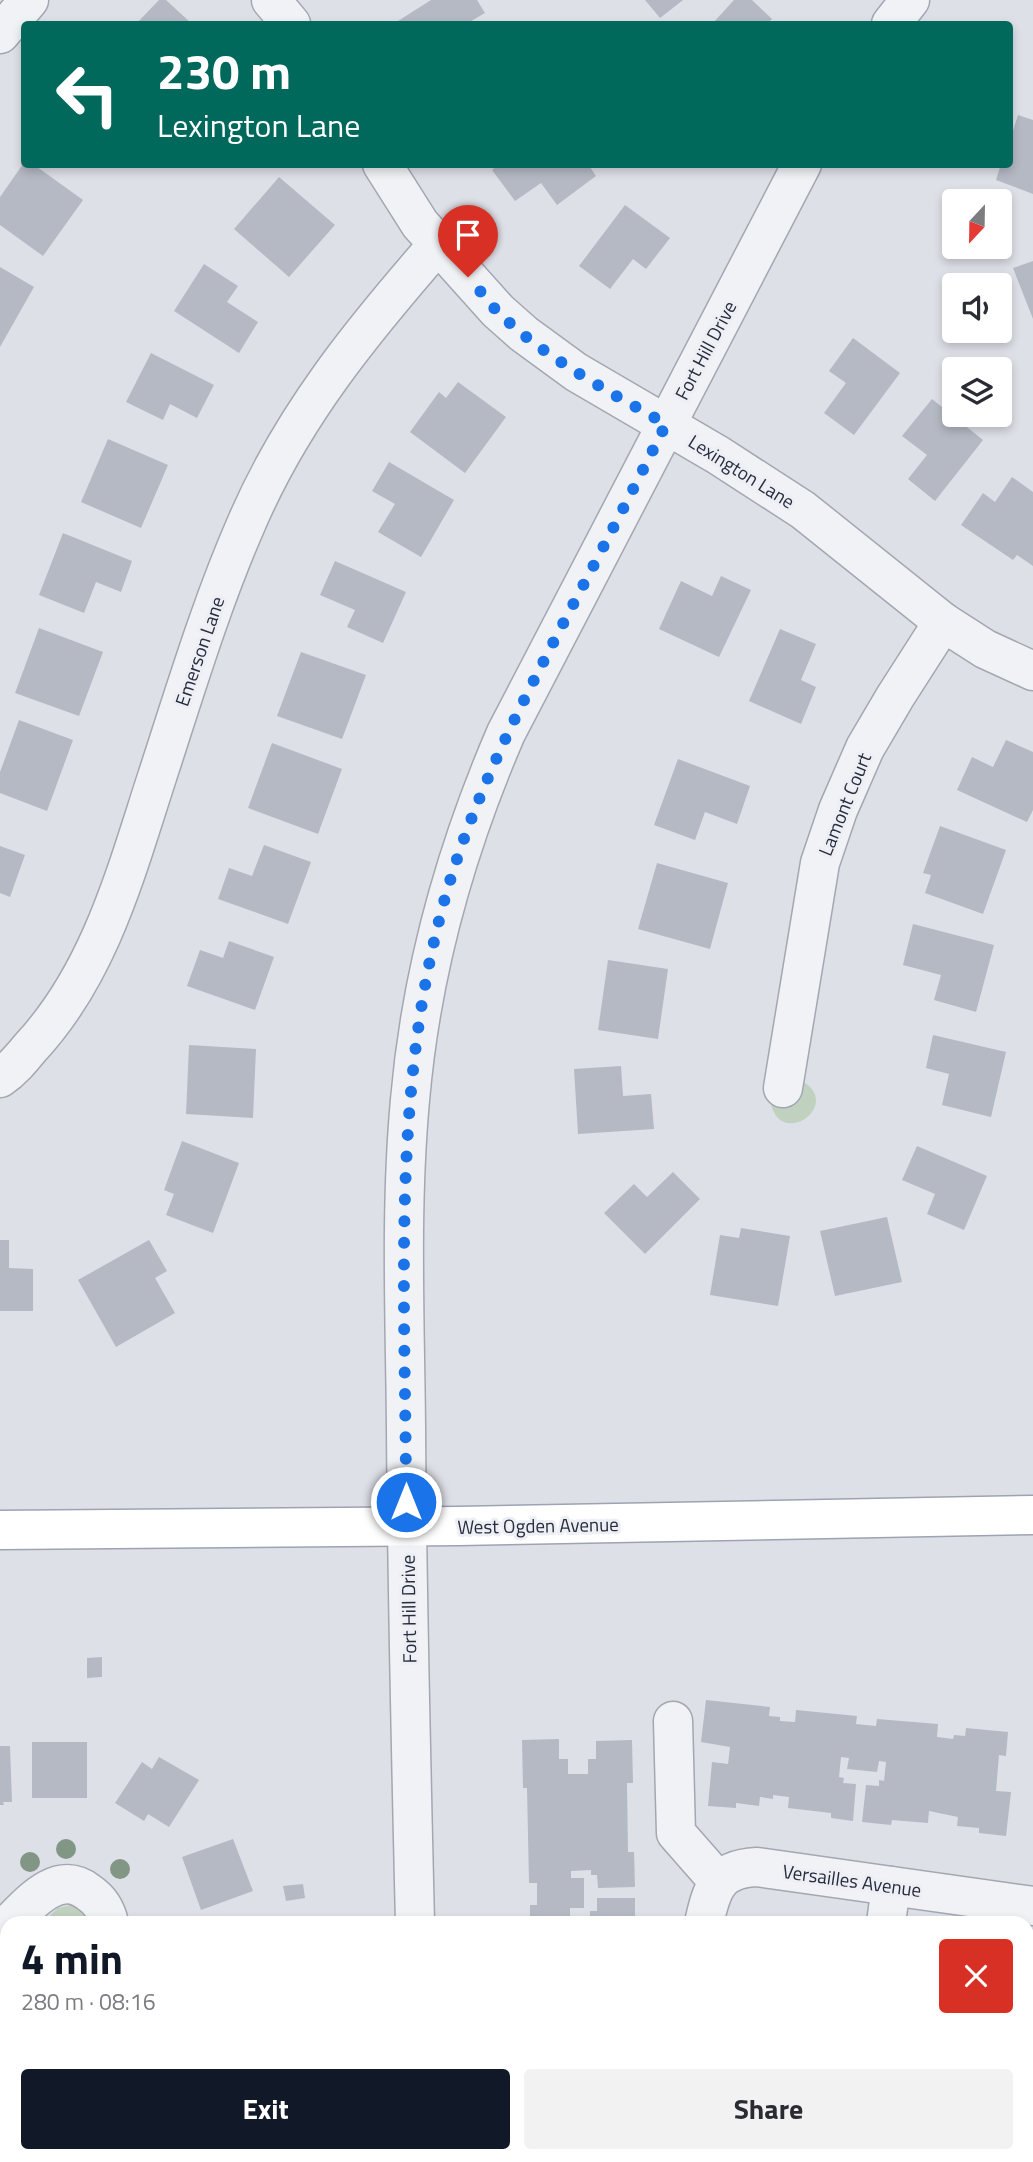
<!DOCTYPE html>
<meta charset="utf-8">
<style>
:root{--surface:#fff;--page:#f2f2f3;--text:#2b2b33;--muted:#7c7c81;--accent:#111827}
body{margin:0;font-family:"Titillium Web",sans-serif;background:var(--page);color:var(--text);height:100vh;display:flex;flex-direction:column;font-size:26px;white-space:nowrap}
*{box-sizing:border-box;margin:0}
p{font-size:23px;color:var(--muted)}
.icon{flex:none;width:38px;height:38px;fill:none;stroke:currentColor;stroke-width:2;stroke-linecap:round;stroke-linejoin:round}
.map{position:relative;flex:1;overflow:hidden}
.sheet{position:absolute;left:0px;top:1916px;width:1034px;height:247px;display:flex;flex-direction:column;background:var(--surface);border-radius:21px 21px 0 0;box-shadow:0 4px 10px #0003}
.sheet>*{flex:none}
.banner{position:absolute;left:21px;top:21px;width:992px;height:147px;border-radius:7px;box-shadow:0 4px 10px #0003;background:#00695c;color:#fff;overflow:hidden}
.needle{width:46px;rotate:202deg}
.controls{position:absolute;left:942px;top:189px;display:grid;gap:14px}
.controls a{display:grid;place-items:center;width:70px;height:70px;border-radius:7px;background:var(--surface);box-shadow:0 4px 10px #0003;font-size:35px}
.pin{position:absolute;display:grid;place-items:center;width:60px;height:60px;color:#fff;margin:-72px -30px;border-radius:50% 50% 50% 0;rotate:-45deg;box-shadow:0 0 7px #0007}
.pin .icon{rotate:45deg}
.me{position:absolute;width:77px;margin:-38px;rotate:0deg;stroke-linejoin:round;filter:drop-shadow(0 0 5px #0008)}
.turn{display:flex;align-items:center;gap:24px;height:147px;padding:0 21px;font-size:32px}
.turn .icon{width:91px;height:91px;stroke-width:2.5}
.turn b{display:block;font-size:49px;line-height:60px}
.round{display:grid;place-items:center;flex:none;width:74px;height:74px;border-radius:7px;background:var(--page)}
.overview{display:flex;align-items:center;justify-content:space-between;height:119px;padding:0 21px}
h1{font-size:42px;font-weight:700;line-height:52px;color:var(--accent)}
.cta{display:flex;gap:14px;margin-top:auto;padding:14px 21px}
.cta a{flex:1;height:80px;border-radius:7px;background:var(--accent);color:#fff;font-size:28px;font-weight:700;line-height:80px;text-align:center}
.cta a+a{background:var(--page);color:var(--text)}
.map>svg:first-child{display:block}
.green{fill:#c1d1bf}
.building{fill:#b5b9c4}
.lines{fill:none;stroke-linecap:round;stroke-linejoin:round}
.minor-casing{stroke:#a3a7b1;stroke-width:41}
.major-casing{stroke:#9da3b2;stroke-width:41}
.minor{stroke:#f0f2f6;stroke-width:38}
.major{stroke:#fff;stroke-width:38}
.tree{fill:#829685}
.route{stroke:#1a73e8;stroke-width:12;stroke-dasharray:0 21.6}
.labels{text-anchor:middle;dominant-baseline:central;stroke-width:6;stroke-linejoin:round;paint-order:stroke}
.street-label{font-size:19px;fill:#272d3d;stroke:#edeff5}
</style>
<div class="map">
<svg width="1033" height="2162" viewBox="0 0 1033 2162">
<rect width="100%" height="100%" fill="#dee0e7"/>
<g class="green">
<path d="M 798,1079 C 849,1103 776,1154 770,1098 Z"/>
<polygon points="71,1905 81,1908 93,1923 42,1923 58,1908"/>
</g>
<g class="building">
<polygon points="159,0 166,0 192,24 136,24"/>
<polygon points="431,0 477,0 485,13 466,24 400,24 398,21"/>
<polygon points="645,0 683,0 660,18"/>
<polygon points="734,0 752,0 772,19 767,24 712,24"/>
<polygon points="1018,115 1033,120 1033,194 996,180 1001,164 1010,164 1010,140"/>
<polygon points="23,164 33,164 83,200 43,256 0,225 0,197"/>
<polygon points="499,164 588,164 596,176 557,205 541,183 515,201 492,170"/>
<polygon points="279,177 335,225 289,277 234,229"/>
<polygon points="625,205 670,238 646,269 633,259 610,289 579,266"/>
<polygon points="1033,261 1033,319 1013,268"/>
<polygon points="204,264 238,286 227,302 258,322 239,353 174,311"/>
<polygon points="0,267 34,287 0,347"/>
<polygon points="853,338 900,373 854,435 824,413 846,383 829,371"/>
<polygon points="151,353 214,385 197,418 170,404 163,420 126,402"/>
<polygon points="458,382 506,417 465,473 410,432 439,392 446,398"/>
<polygon points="932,399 983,440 935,501 908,479 927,455 902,436"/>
<polygon points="108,439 168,465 141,528 81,502"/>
<polygon points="389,462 454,500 421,557 378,532 395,504 372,491"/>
<polygon points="1012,477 1033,492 1033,566 1017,555 1013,560 961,525 983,493 995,502"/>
<polygon points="63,533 132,561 121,592 96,582 84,613 39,595"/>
<polygon points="335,561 406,592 383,643 347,627 355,610 320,595"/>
<polygon points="721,576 751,590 719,657 659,629 681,581 712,596"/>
<polygon points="39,628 103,652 79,716 15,693"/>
<polygon points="780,629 816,644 801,680 816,687 801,724 749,701"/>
<polygon points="301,652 366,675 342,739 277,716"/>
<polygon points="19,720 73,740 47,811 0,793 0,772"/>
<polygon points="1006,740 1033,752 1033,810 1027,822 957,790 972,757 993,767"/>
<polygon points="272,743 342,769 318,834 248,808"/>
<polygon points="678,759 750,786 737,824 705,812 695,840 654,825"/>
<polygon points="940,826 1006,850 983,914 925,893 931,875 923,873"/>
<polygon points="264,845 311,862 288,924 218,899 229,868 252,876"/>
<polygon points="0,846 25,855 10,897 0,893"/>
<polygon points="657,863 728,883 710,949 638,929"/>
<polygon points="913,924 994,945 976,1012 934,1000 941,975 903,965"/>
<polygon points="229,941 274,957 255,1010 187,986 200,950 223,958"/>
<polygon points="608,960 668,969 658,1039 598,1030"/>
<polygon points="933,1035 1006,1052 991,1117 942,1105 949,1074 926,1068"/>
<polygon points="189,1045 256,1049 253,1118 186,1114"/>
<polygon points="621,1066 623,1096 651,1094 654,1129 578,1134 574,1069"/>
<polygon points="182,1141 239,1163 213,1233 166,1215 174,1194 164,1190"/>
<polygon points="917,1146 987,1176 964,1230 927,1214 935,1194 902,1180"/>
<polygon points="673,1172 700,1199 645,1254 604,1213 634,1184 647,1197"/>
<polygon points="887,1217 902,1282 835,1296 820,1231"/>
<polygon points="741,1228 790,1236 778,1306 710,1295 720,1235 739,1238"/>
<polygon points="0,1240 9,1240 9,1268 33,1269 33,1311 0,1311"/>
<polygon points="149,1240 167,1271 155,1278 175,1313 116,1347 78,1280"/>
<polygon points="102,1657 102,1677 87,1678 87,1658"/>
<polygon points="706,1700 770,1707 769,1716 780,1717 780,1721 795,1722 796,1710 857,1716 856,1724 876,1726 877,1719 938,1724 937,1737 953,1739 954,1735 965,1736 966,1728 1008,1732 1006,1756 999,1755 996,1791 1011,1792 1006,1836 979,1833 979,1828 957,1826 958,1817 929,1811 928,1823 892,1820 891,1825 862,1822 866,1785 879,1786 879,1780 884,1781 886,1762 879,1761 877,1772 847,1769 849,1758 841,1757 839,1777 844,1778 843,1783 856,1784 853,1821 831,1818 831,1813 788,1808 789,1797 773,1795 773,1799 760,1797 759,1806 736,1803 736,1808 708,1806 712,1762 728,1764 730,1747 701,1742"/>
<polygon points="559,1739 559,1759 568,1759 568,1774 588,1774 588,1759 596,1759 596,1741 632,1740 633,1783 627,1783 628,1852 634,1852 635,1887 598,1888 597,1875 591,1875 591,1870 571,1871 571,1878 584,1878 584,1908 570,1908 570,1916 590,1916 590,1911 597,1911 597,1898 635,1898 635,1923 530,1923 530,1905 537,1905 537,1883 529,1883 527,1788 523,1788 522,1740"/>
<rect x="32" y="1742" width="55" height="56"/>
<polygon points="0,1746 10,1746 12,1802 3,1802 4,1805 0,1805"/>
<polygon points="159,1757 199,1780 169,1827 148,1814 144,1821 115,1803 142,1762 152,1769"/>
<polygon points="233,1839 253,1891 201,1910 182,1857"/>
<polygon points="303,1884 305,1898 286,1901 283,1886"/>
<polygon points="743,1917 776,1922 776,1923 742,1923"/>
<polygon points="1027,1981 1033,1982 1033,2082 1027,2081"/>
<polygon points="189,2156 246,2156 247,2162 190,2162"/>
<polygon points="914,2156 992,2156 992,2162 907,2162 907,2157"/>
</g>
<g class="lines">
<g class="minor-casing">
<g id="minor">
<polyline points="271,0 291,24"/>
<polyline points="891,24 910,0"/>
<polyline points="0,34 29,0"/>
<polyline points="382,164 420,224 498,311 524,334 576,372 718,455 803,510 943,622 985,649 1033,671"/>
<path d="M 0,1078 C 12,1070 21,1059 30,1048 C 100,973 126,872 157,777 C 185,691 211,604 247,522 C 293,415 363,330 439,243"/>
<polyline points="783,1088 820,863 838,810 865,748 895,697 943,622"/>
<polyline points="673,1721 676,1833 719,1882"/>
<path d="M 10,1923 C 30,1903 58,1869 88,1892 C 100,1900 106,1909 109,1923"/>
<path d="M 415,1923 C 411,1758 407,1593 406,1427 C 405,1318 400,1209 410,1100 C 421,973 455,851 506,733 L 802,164"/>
<path d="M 704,1923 C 712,1888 717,1869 757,1867 L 1033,1906"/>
<polyline points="886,1923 891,1886"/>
<polyline points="0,1986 7,1993"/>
<polyline points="100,2156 102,2162"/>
<polyline points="678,2156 688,2162"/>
<polyline points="809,2156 810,2162"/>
<polyline points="418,2162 419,2156"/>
</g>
</g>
<g class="major-casing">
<polyline id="major" points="0,1530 459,1526 1033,1515"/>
</g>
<use href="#minor" class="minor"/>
<use href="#major" class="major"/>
</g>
<g class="tree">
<circle cx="66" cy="1849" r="10"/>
<circle cx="30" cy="1862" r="10"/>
<circle cx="120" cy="1869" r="10"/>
</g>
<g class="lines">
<path class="route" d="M 406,1502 C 406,1287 388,1066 457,859 C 486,772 525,697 567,616 C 601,552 634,488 666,424 C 611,393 540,355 496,310 C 487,300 478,288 468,277"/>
</g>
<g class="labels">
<g class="street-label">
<text transform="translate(705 350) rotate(-62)">Fort Hill Drive</text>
<text transform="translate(742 471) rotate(32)">Lexington Lane</text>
<text transform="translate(199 651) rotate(-71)">Emerson Lane</text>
<text transform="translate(844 804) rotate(-68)">Lamont Court</text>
<text transform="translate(538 1525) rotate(-1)">West Ogden Avenue</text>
<text transform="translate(408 1609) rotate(-91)">Fort Hill Drive</text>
<text transform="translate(852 1880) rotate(8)">Versailles Avenue</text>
</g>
</g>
</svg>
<div class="controls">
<a><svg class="needle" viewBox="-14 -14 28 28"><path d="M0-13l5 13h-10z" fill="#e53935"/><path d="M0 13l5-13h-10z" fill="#7c7c81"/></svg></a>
<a><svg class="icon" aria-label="sound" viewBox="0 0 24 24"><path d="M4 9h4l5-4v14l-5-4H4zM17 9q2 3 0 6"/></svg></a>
<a><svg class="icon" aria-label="layers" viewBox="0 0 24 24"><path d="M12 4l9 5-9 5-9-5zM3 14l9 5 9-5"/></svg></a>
</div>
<div class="pin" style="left:468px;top:277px;background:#d93025"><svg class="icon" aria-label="arrive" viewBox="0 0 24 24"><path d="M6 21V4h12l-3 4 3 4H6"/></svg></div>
<svg class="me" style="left:406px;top:1502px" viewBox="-20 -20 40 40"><circle r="17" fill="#1a73e8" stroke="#fff" stroke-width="3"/><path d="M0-11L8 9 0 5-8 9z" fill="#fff"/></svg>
<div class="banner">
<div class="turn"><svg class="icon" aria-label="left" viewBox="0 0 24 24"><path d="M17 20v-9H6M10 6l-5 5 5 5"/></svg><div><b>230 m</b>Lexington Lane</div></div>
</div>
<section class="sheet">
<div class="overview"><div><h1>4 min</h1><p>280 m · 08:16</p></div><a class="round" style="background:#d93025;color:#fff"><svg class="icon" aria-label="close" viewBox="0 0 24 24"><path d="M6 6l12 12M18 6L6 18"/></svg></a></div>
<div class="cta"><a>Exit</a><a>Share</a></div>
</section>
</div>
